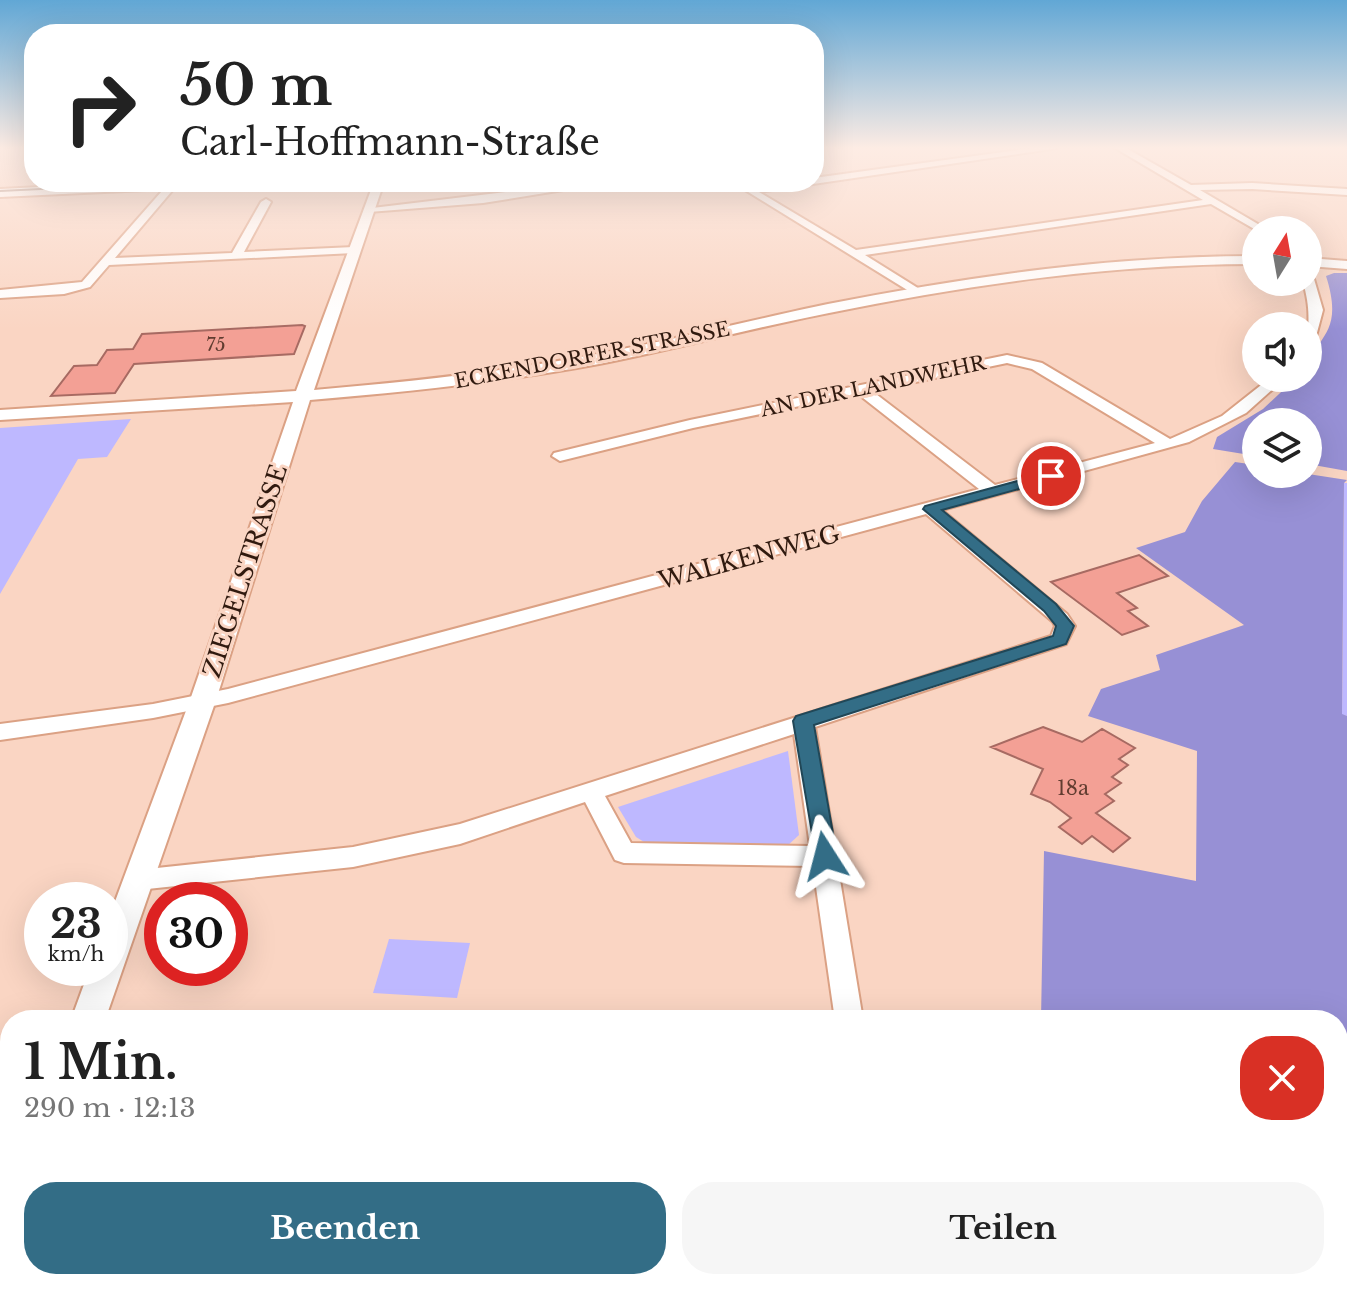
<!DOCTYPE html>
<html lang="de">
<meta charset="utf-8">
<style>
:root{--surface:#fff;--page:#f6f6f6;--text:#222;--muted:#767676;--accent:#336d86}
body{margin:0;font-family:"Libre Baskerville",serif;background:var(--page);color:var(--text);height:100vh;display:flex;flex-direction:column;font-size:30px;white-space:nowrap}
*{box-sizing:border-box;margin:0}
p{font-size:26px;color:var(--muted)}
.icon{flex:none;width:44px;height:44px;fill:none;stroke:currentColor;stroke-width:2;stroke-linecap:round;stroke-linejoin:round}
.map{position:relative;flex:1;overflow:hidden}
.sheet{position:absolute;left:0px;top:1010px;width:1348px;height:280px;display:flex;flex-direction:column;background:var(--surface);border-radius:32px 32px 0 0;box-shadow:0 8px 32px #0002}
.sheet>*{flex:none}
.top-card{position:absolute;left:24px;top:24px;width:800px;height:168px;border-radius:32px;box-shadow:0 8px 32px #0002;background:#fff;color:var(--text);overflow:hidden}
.needle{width:52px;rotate:11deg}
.buttons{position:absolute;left:1242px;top:216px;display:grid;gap:16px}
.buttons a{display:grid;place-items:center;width:80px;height:80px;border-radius:50%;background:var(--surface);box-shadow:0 8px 32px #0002;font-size:40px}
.speed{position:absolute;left:24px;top:882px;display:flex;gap:16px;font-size:40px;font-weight:700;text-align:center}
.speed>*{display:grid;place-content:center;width:104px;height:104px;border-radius:50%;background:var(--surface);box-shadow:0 8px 32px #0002;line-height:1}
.speed small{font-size:20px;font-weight:400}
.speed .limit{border:12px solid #d22;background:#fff;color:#111}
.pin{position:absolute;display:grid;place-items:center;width:68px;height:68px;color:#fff;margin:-34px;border:4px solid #fff;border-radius:50%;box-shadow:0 2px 8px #0007}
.me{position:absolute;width:88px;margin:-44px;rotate:351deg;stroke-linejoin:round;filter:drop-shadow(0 0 6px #0008)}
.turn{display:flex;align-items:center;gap:28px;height:168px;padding:0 24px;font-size:36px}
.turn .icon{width:104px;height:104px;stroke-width:2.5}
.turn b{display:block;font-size:56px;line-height:68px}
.round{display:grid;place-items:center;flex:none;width:84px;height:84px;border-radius:32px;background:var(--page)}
.headline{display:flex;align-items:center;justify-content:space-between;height:136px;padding:0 24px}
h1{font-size:48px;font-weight:800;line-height:60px}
.cta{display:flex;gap:16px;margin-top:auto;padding:16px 24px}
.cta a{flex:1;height:92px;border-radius:32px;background:var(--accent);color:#fff;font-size:32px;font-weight:800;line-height:92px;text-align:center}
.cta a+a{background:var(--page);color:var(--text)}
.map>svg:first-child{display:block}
.green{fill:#beb8ff}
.forest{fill:#9790d5}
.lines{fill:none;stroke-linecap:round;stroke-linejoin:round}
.stream{stroke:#3793b8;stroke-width:9}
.building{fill:#f3a095;stroke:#a76a62;stroke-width:2}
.minor-casing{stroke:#dba184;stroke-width:4}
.tertiary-casing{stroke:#dba184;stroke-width:4}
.primary-casing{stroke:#dba184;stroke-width:4}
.minor{fill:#fff;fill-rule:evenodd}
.tertiary{fill:#fff;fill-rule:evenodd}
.primary{fill:#fff;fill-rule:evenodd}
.tram{stroke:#9f8072;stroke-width:2}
.route{fill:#336d86;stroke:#214757;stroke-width:2}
.labels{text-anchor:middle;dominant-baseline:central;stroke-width:6;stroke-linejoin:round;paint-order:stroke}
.far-number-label{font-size:18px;fill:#613c30}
.far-street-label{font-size:20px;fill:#301a0f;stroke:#fad5c3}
.number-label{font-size:20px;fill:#613c30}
.street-label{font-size:24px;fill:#301a0f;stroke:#fad5c3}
</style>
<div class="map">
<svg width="1347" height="1290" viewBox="0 0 1347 1290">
<rect width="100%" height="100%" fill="#fad5c3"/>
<g class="green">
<polygon points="131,419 107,457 78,459 0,594 0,428"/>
<polygon points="1344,483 1347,483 1347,716 1342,715"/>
<polygon points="788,751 799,835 786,847 649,845 636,837 618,807"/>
<polygon points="389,939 470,943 457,998 373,993"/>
</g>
<g class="forest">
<path d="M 1334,273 L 1347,273 L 1347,471 L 1308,464 L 1308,422 L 1256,422 L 1256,456 L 1213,449 L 1217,437 L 1263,409 L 1296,378 L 1308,378 C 1308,335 1347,341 1326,276 Z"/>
<polygon points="1235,462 1256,465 1256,474 1308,474 1347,480 1344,483 1342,714 1347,716 1347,1290 1063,1290 1063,1280 1338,1280 1338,1020 1041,1020 1044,851 1196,881 1197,751 1088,716 1101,689 1160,670 1156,655 1244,625 1136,548 1185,532 1202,501"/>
</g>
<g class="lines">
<polyline class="stream" points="1338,1107 1347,1106"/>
</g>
<g class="building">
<polygon points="302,325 305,326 294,354 134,364 115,393 51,396 74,366 97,365 107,350 133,349 142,334"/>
<polygon points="1139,555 1168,576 1117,593 1137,608 1128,611 1148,626 1122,635 1051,582"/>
<polygon points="1043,727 1082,742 1102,729 1135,748 1119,759 1128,765 1112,777 1121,783 1105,794 1114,801 1096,813 1130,838 1113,852 1092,836 1082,844 1059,827 1071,818 1050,802 1031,794 1043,769 991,747"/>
</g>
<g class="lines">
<g class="minor-casing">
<g id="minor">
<polygon points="1033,148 1058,148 759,192 856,250 1203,200 1115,148 1126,148 1191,185 1252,183 1347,189 1347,195 1252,189 1200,190 1268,230 1256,230 1211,204 865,255 921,290 923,292 917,296 732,182 743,182 752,187 814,182 814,178"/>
<polygon points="589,182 613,182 483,203 369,212 364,209"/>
<polygon points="169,183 177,185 115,258 232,253 261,202 266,199 271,202 244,252 354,247 359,250 354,253 109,265 90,287 64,294 0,298 0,290 82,282"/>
<path d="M 1308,276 L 1314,279 L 1323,310 L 1314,344 L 1308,348 C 1308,321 1311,310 1303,282 L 1308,282 Z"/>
<path d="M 1007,355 L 1042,363 L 1170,439 L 1222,416 L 1270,378 L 1285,378 L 1246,413 L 1189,442 L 942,510 L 1067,614 L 1075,626 L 1066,644 L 815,727 L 863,1020 L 835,1020 L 813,866 L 624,863 L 615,860 L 585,802 L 460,844 L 353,867 L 138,890 L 129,887 L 125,880 L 129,873 L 138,870 L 353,847 L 460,824 L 1051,636 L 1055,626 L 1053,622 L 926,514 L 228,703 L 153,718 L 0,740 L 0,724 L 153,704 L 228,689 L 979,489 L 858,394 L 693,428 L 560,461 L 552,456 L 554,453 L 690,420 ZM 1007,363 L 1032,369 L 1155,443 L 995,485 L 872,391 ZM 794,734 L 810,846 L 631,843 L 605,796 Z"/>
<polygon points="1018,1280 1052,1280 1053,1290 1017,1290"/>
</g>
</g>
<g class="tertiary-casing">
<g id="tertiary">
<path d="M 374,182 L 384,182 L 314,390 C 408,382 503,372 597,354 C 674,340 751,320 828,304 C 970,276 1112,256 1256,256 L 1256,264 C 1112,264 971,284 829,313 C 752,328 676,349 599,364 C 503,382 407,392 310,400 L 216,700 L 105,1020 L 71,1020 L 90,968 L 110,968 L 110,915 L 190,700 L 293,402 L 0,420 L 0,410 L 296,391 Z"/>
<polygon points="1308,258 1347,261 1347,269 1308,266"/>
<polygon points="10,1228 10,1280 20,1280 15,1290 0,1290 0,1232"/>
</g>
</g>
<g class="primary-casing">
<polygon id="primary" points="143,182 237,182 230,186 0,197 0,189"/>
</g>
<use href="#minor" class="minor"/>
<use href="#tertiary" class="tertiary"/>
<use href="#primary" class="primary"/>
<polyline class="tram" points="0,191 183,182"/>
</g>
<linearGradient id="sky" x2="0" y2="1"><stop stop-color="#61a7d5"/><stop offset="0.45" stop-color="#fdece4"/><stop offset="1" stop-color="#fdece4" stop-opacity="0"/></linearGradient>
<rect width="1347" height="329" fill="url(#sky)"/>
<polygon class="route" points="1051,472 1056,473 1056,479 942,510 1056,604 1074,626 1066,644 814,725 837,856 833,863 825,865 817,863 793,721 796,716 1053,636 1056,626 1044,611 923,509 925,506"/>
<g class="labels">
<g class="far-number-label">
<text x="216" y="345">75</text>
</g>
<g class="far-street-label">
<text transform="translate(592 355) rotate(-11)">ECKENDORFER STRASSE</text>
<text transform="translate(873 386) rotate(-12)">AN DER LANDWEHR</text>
</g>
<g class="number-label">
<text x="1073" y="788">18a</text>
</g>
<g class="street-label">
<text transform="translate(749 557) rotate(-15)">WALKENWEG</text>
<text transform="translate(245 571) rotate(-72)">ZIEGELSTRASSE</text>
</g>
</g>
</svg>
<div class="buttons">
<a><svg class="needle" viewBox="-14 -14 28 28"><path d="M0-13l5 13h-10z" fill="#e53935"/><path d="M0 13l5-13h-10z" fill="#767676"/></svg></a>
<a><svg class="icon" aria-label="sound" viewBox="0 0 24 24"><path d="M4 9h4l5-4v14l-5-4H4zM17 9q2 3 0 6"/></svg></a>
<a><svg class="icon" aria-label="layers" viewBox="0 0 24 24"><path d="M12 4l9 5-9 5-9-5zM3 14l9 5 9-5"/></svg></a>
</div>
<div class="speed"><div>23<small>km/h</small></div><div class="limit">30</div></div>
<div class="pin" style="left:1051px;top:476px;background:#d93025"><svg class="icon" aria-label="arrive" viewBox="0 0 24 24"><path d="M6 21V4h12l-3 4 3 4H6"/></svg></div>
<svg class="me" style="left:825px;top:856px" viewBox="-20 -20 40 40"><path d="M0-17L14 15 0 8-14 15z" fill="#336d86" stroke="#fff" stroke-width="4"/></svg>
<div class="top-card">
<div class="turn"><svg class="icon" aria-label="right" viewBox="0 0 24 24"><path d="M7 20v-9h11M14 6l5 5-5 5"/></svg><div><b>50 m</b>Carl-Hoffmann-Straße</div></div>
</div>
<section class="sheet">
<div class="headline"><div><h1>1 Min.</h1><p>290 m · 12:13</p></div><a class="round" style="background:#d93025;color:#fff"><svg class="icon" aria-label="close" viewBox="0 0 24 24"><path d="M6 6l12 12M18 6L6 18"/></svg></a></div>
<div class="cta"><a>Beenden</a><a>Teilen</a></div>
</section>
</div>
